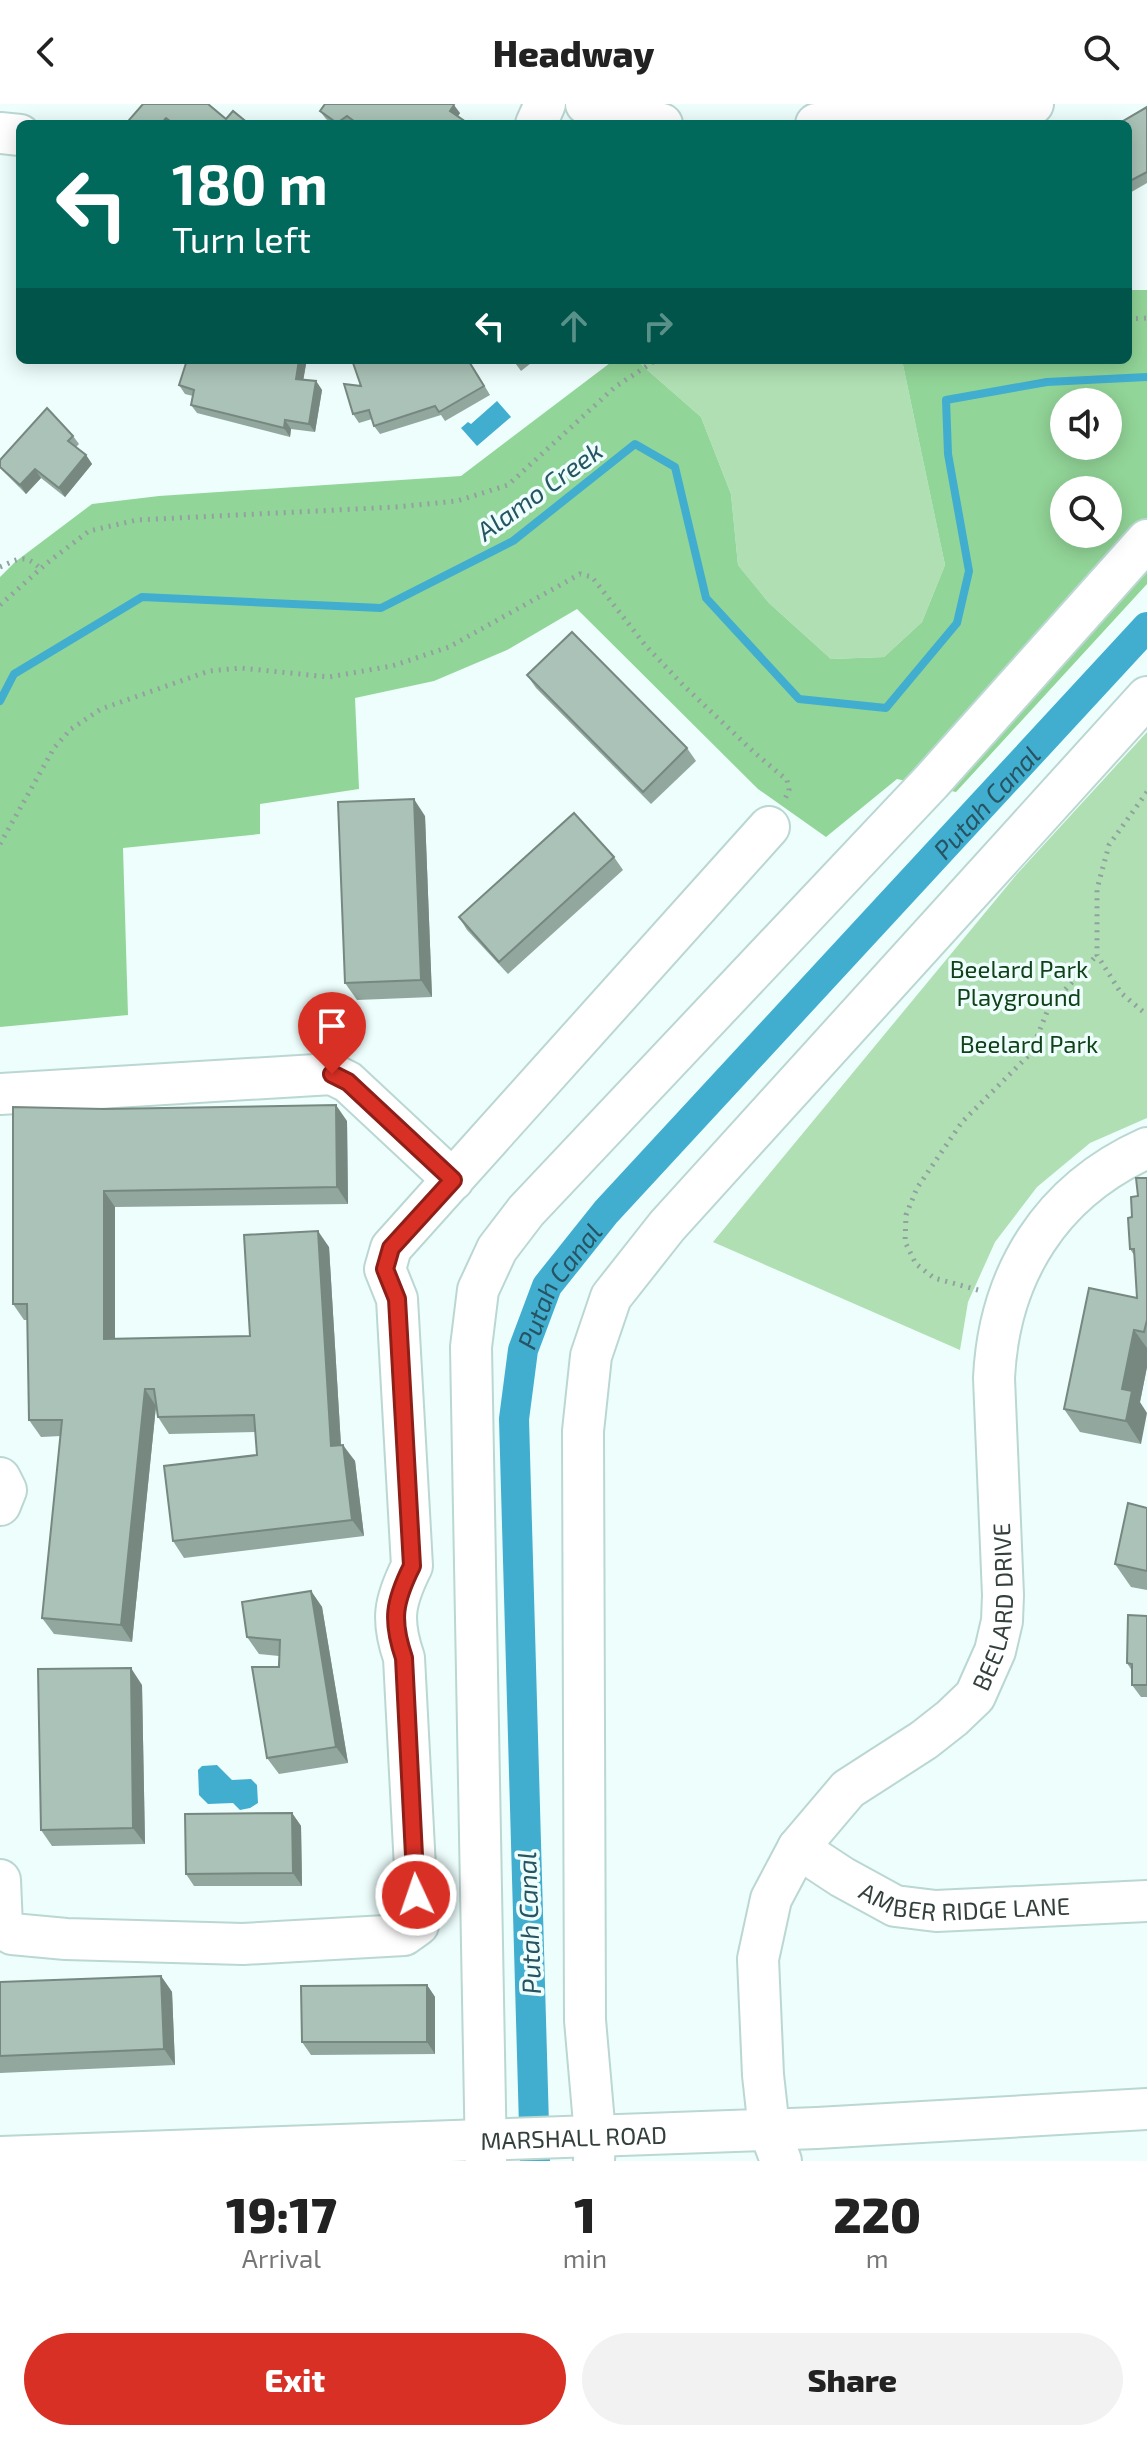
<!DOCTYPE html>
<style>
:root{--surface:#fff;--page:#f2f2f2;--text:#222;--muted:#767676;--accent:#d93025}
body{margin:0;font-family:"Exo 2",sans-serif;background:var(--page);color:var(--text);height:100vh;display:flex;flex-direction:column;font-size:30px;white-space:nowrap}
*{box-sizing:border-box;margin:0}
p{font-size:26px;color:var(--muted)}
.icon{flex:none;width:44px;height:44px;fill:none;stroke:currentColor;stroke-width:2;stroke-linecap:round;stroke-linejoin:round}
.map{position:relative;height:2057px;overflow:hidden}
.panel{display:flex;flex-direction:column;background:var(--surface);flex:1}
.panel>*{flex:none}
.hud{position:absolute;left:16px;top:16px;width:1116px;height:244px;border-radius:12px;box-shadow:0 4px 20px #0003;background:#00695c;color:#fff;overflow:hidden}
.controls{position:absolute;left:1050px;top:284px;display:grid;gap:16px}
.controls a{display:grid;place-items:center;width:72px;height:72px;border-radius:50%;background:var(--surface);box-shadow:0 4px 20px #0003;font-size:40px}
.pin{position:absolute;display:grid;place-items:center;width:68px;height:68px;color:#fff;margin:-82px -34px;border-radius:50% 50% 50% 0;rotate:-45deg;box-shadow:0 0 8px #0007}
.pin .icon{rotate:45deg}
.me{position:absolute;width:88px;margin:-44px;rotate:357deg;stroke-linejoin:round;filter:drop-shadow(0 0 6px #0008)}
.turn{display:flex;align-items:center;gap:28px;height:168px;padding:0 24px;font-size:36px}
.turn .icon{width:104px;height:104px;stroke-width:2.5}
.turn b{display:block;font-size:56px;line-height:68px}
.lanes{display:flex;align-items:center;height:76px;padding:0 24px;background:#0003;justify-content:center;gap:40px;direction:ltr}
.lanes .off{opacity:.35}
.eta{display:flex;justify-content:space-evenly;align-items:center;height:136px;text-align:center}
.eta b{font-size:48px;font-weight:800;line-height:56px}
.action{display:flex;gap:16px;margin-top:auto;padding:16px 24px}
.action a{flex:1;height:92px;border-radius:48px;background:var(--accent);color:#fff;font-size:32px;font-weight:800;line-height:92px;text-align:center}
.action a+a{background:var(--page);color:var(--text)}
header{display:flex;justify-content:space-between;align-items:center;height:104px;padding:0 24px;background:var(--surface);font-size:36px;font-weight:800}
.map>svg:first-child{display:block}
.green{fill:#afdfb2}
.forest{fill:#92d598;fill-rule:evenodd}
.water{fill:#41aed0}
.lines{fill:none;stroke-linecap:round;stroke-linejoin:round}
.stream{stroke:#41aed0;stroke-width:8}
.canal{stroke:#41aed0;stroke-width:30}
.minor-casing{stroke:#bbd7d2;stroke-width:44}
.path{stroke:#92a19f;stroke-width:5;stroke-dasharray:2 6;stroke-linecap:butt}
.minor{stroke:#fff;stroke-width:40}
.wall{fill:#92a79d}
.shaded-wall{fill:#778880}
.building{fill:#aac2b7;stroke:#778880;stroke-width:2}
.route-casing{stroke:#8d1f18;stroke-width:20}
.route{stroke:#d93025;stroke-width:14}
.labels{text-anchor:middle;dominant-baseline:central;stroke-width:7;stroke-linejoin:round;paint-order:stroke}
.park-label{font-size:24px;fill:#114119;stroke:#edfefc}
.street-label{font-size:24px;fill:#34403e;stroke:#edfefc}
.water-label{font-size:26px;font-style:italic;fill:#275463;stroke:#edfefc}
</style>
<header><svg class="icon" aria-label="back" viewBox="0 0 24 24"><path d="M15 5l-7 7 7 7"/></svg>Headway<svg class="icon" aria-label="search" viewBox="0 0 24 24"><circle cx="10" cy="10" r="6"/><path d="M15 15l6 6"/></svg></header>
<div class="map">
<svg width="1147" height="2057" viewBox="0 0 1147 2057">
<rect width="100%" height="100%" fill="#edfefc"/>
<g class="green">
<polygon points="636,256 902,256 945,461 922,518 884,553 831,555 769,499 738,461 731,390 701,313"/>
<polygon points="1147,628 1147,1014 1090,1039 1037,1083 995,1138 968,1198 960,1246 713,1138 1017,770"/>
</g>
<path class="forest" d="M 1128,186 L 1147,186 L 1147,480 L 956,688 L 897,675 L 826,733 L 758,685 L 577,505 L 507,546 L 434,577 L 355,594 L 359,685 L 260,700 L 260,730 L 123,744 L 128,911 L 0,923 L 0,473 L 15,458 L 92,400 L 159,392 L 461,372 L 614,256 L 636,256 L 701,313 L 731,390 L 738,461 L 769,499 L 831,555 L 884,553 L 922,518 L 945,461 L 902,256 L 1128,256 ZM 1064,298 L 1108,298 L 1108,342 L 1064,342 ZM 1064,386 L 1108,386 L 1108,430 L 1064,430 Z"/>
<g class="water">
<polygon points="497,297 511,313 477,342 461,324 468,318 471,320"/>
<polygon points="217,1661 232,1676 251,1675 257,1681 258,1699 250,1704 240,1706 233,1699 208,1700 199,1691 198,1666 202,1662"/>
</g>
<g class="lines">
<polyline class="stream" points="0,597 14,570 142,493 381,504 513,437 635,340 675,363 706,494 799,595 886,604 957,519 969,467 948,350 946,296 1047,278 1147,273"/>
<path class="canal" id="s1" d="M 535,2057 L 514,1315 L 523,1246 L 547,1182 L 606,1108 L 1147,523"/>
<g class="minor-casing">
<g id="minor">
<polyline points="586,0 602,7 662,20"/>
<polyline points="536,20 545,0"/>
<polyline points="816,20 984,12 1033,0"/>
<polyline points="0,29 20,31"/>
<polyline points="0,990 332,970 348,978 453,1076"/>
<polyline points="0,1374 6,1386 0,1401"/>
<path id="s2" d="M 798,1744 L 842,1773 L 895,1802 L 936,1807 L 1147,1797"/>
<path d="M 0,1776 L 2,1823 L 12,1830 L 66,1835 L 243,1840 L 404,1831 L 418,1821 L 404,1554 C 391,1516 394,1498 412,1462 L 397,1195 L 385,1165 L 391,1144 L 769,723"/>
<path id="s3" d="M 0,2053 L 817,2024 L 1147,2005"/>
<polyline points="486,2057 471,1243 478,1186 497,1145 526,1107 931,678 1147,436"/>
<polyline points="594,2057 595,2031 585,1916 583,1327 591,1252 611,1193 667,1122 1147,593"/>
<path id="s4" d="M 781,2057 L 769,2025 L 763,1971 L 758,1855 L 771,1795 L 798,1744 L 848,1685 L 924,1636 L 952,1614 L 975,1592 L 995,1547 L 1002,1517 L 1003,1491 L 994,1274 C 999,1170 1051,1087 1147,1044"/>
</g>
</g>
<g class="path">
<polyline points="1128,215 1147,214"/>
<path d="M 0,463 C 19,455 24,449 41,465"/>
<polyline points="0,501 47,459 89,427 137,416 396,403 457,397 508,381 615,283 656,256"/>
<polyline points="1147,688 1109,741 1097,785 1097,851 1121,889 1147,911"/>
<polyline points="0,740 54,644 71,625 101,605 209,567 241,564 329,573 392,562 449,543 580,470 592,473 645,541 683,581 756,650 787,676 789,686 785,695"/>
<polyline points="978,1186 934,1174 916,1160 905,1138 906,1111 917,1084 962,1018 1030,950 1049,903 1097,851"/>
</g>
<use href="#minor" class="minor"/>
</g>
<g class="wall">
<polygon points="1147,3 1147,79 1128,90 1128,20"/>
<polygon points="320,7 460,9 458,12 469,20 333,20 326,15"/>
<polygon points="214,256 303,256 306,260 303,276 316,277 322,286 315,328 291,325 290,333 197,309 191,301 193,292 185,290 179,281"/>
<polygon points="469,256 490,291 445,317 441,311 380,330 374,322 372,315 359,319 353,310 361,282"/>
<polygon points="513,256 535,256 521,267"/>
<polygon points="73,332 79,340 76,343 86,351 92,360 65,393 41,374 26,390 0,364 0,356"/>
<polygon points="527,571 687,644 696,657 651,700 536,584"/>
<polygon points="425,712 432,893 357,896 345,879"/>
<polygon points="614,753 623,766 508,870 467,826 459,813"/>
<polygon points="13,1003 347,1017 348,1100 115,1103 115,1235 250,1232 329,1143 341,1341 355,1357 364,1432 184,1454 173,1437 257,1351 255,1328 169,1330 158,1313 156,1302 132,1538 54,1530 42,1514 61,1332 41,1333 29,1316 27,1216 24,1216 13,1200"/>
<polygon points="1147,1074 1147,1263 1140,1298 1141,1340 1080,1328 1064,1305 1137,1194 1134,1151 1130,1145 1132,1113 1138,1092"/>
<polygon points="1147,1404 1147,1486 1131,1483 1115,1460"/>
<polygon points="311,1487 322,1503 348,1659 279,1670 267,1654 279,1552 259,1550 247,1533"/>
<polygon points="1147,1512 1147,1593 1141,1593 1132,1581 1132,1567 1127,1559"/>
<polygon points="142,1581 145,1740 52,1742 41,1726"/>
<polygon points="292,1709 301,1722 302,1782 194,1782 186,1770"/>
<polygon points="161,1872 172,1888 175,1961 0,1969 0,1878"/>
<polygon points="427,1881 435,1893 435,1950 311,1951 302,1938"/>
</g>
<g class="shaded-wall">
<polygon points="454,1 460,9 456,15 450,7"/>
<polygon points="166,14 171,20 161,20"/>
<polygon points="299,256 303,256 306,260 302,284 296,275"/>
<polygon points="316,277 322,286 315,328 309,320"/>
<polygon points="285,316 291,325 290,333 284,324"/>
<polygon points="86,351 92,360 65,393 59,384"/>
<polygon points="35,365 41,374 26,390 20,381"/>
<polygon points="414,695 425,712 432,893 421,876"/>
<polygon points="336,1001 347,1017 348,1100 337,1083"/>
<polygon points="104,1087 115,1103 115,1252 104,1235"/>
<polygon points="318,1127 329,1143 342,1359 331,1342"/>
<polygon points="1134,1226 1147,1244 1147,1263 1140,1298 1147,1309 1141,1340 1126,1317 1122,1285"/>
<polygon points="145,1285 156,1302 132,1538 121,1521"/>
<polygon points="343,1341 355,1357 364,1432 352,1416"/>
<polygon points="311,1487 322,1503 348,1659 336,1643"/>
<polygon points="131,1564 142,1581 145,1740 133,1724"/>
<polygon points="292,1709 301,1722 302,1782 293,1769"/>
<polygon points="161,1872 172,1888 175,1961 164,1945"/>
<polygon points="427,1881 435,1893 435,1950 427,1938"/>
</g>
<g class="building">
<polygon points="143,0 208,0 226,15 233,7 249,20 174,20 166,14 161,20 134,20 129,16"/>
<polygon points="325,0 453,0 454,1 450,7 469,20 358,20 347,12 337,19 320,7"/>
<polygon points="1147,3 1147,68 1128,78 1128,20 1118,20"/>
<polygon points="187,256 210,256 214,257 214,256 299,256 296,275 316,277 309,320 285,316 284,324 191,301 194,286 179,281"/>
<polygon points="352,256 468,256 484,282 439,308 435,302 374,322 369,306 353,310 344,280 361,282"/>
<polygon points="47,304 73,332 68,337 86,351 59,384 35,365 20,381 0,363 0,356"/>
<polygon points="572,528 687,644 643,688 527,571"/>
<polygon points="414,695 421,876 345,879 338,698"/>
<polygon points="574,709 614,753 499,858 459,813"/>
<polygon points="336,1001 337,1083 104,1087 104,1235 250,1232 244,1131 318,1127 331,1342 343,1341 352,1416 173,1437 164,1362 257,1351 254,1311 158,1313 154,1285 145,1285 121,1521 42,1514 62,1316 29,1316 27,1200 13,1200 13,1003 104,1005"/>
<polygon points="1136,1074 1147,1074 1147,1216 1144,1228 1134,1226 1122,1285 1132,1287 1126,1317 1064,1305 1089,1184 1137,1194 1134,1145 1130,1145 1128,1114 1132,1113 1131,1093 1138,1092"/>
<polygon points="1128,1399 1147,1404 1147,1467 1115,1460"/>
<polygon points="311,1487 336,1643 267,1654 252,1563 279,1563 280,1536 247,1533 242,1498"/>
<polygon points="1128,1511 1147,1512 1147,1581 1132,1581 1132,1560 1127,1559"/>
<polygon points="131,1564 133,1724 41,1726 38,1565"/>
<polygon points="292,1709 293,1769 186,1770 185,1710"/>
<polygon points="161,1872 164,1945 0,1952 0,1878"/>
<polygon points="427,1881 427,1938 302,1938 301,1882"/>
</g>
<g class="lines">
<g class="route-casing">
<path id="route" d="M 332,970 L 348,978 L 453,1076 L 391,1144 L 385,1165 L 397,1195 L 412,1462 C 394,1498 391,1516 404,1554 L 416,1791"/>
</g>
<use href="#route" class="route"/>
</g>
<g class="labels">
<g class="park-label">
<text x="1019" y="864">Beelard Park<tspan x="1019" dy="28">Playground</tspan></text>
<text x="1029" y="939">Beelard Park</text>
</g>
<g class="street-label">
<text stroke="none"><textPath href="#s4" startOffset="652">BEELARD DRIVE</textPath></text>
<text stroke="none"><textPath href="#s2" startOffset="182">AMBER RIDGE LANE</textPath></text>
<text stroke="none"><textPath href="#s3" startOffset="574">MARSHALL ROAD</textPath></text>
</g>
<g class="water-label">
<text transform="translate(539 386) rotate(-36)">Alamo Creek</text>
<text stroke="none"><textPath href="#s1" startOffset="1534">Putah Canal</textPath></text>
<text stroke="none"><textPath href="#s1" startOffset="886">Putah Canal</textPath></text>
<text transform="translate(528 1819) rotate(-92)">Putah Canal</text>
</g>
</g>
</svg>
<div class="controls">
<a><svg class="icon" aria-label="sound" viewBox="0 0 24 24"><path d="M4 9h4l5-4v14l-5-4H4zM17 9q2 3 0 6"/></svg></a>
<a><svg class="icon" aria-label="search" viewBox="0 0 24 24"><circle cx="10" cy="10" r="6"/><path d="M15 15l6 6"/></svg></a>
</div>
<div class="pin" style="left:332px;top:970px;background:#d93025"><svg class="icon" aria-label="arrive" viewBox="0 0 24 24"><path d="M6 21V4h12l-3 4 3 4H6"/></svg></div>
<svg class="me" style="left:416px;top:1791px" viewBox="-20 -20 40 40"><circle r="17" fill="#d93025" stroke="#fff" stroke-width="3"/><path d="M0-11L8 9 0 5-8 9z" fill="#fff"/></svg>
<div class="hud">
<div class="turn"><svg class="icon" aria-label="left" viewBox="0 0 24 24"><path d="M17 20v-9H6M10 6l-5 5 5 5"/></svg><div><b>180 m</b>Turn left</div></div>
<div class="lanes"><svg class="icon" aria-label="left" viewBox="0 0 24 24"><path d="M17 20v-9H6M10 6l-5 5 5 5"/></svg><svg class="icon off" aria-label="ahead" viewBox="0 0 24 24"><path d="M12 20V5M6 11l6-6 6 6"/></svg><svg class="icon off" aria-label="right" viewBox="0 0 24 24"><path d="M7 20v-9h11M14 6l5 5-5 5"/></svg></div>
</div>
</div>
<section class="panel">
<div class="eta">
<div><b>19:17</b><p>Arrival</p></div>
<div><b>1</b><p>min</p></div>
<div><b>220</b><p>m</p></div>
</div>
<div class="action"><a>Exit</a><a>Share</a></div>
</section>
